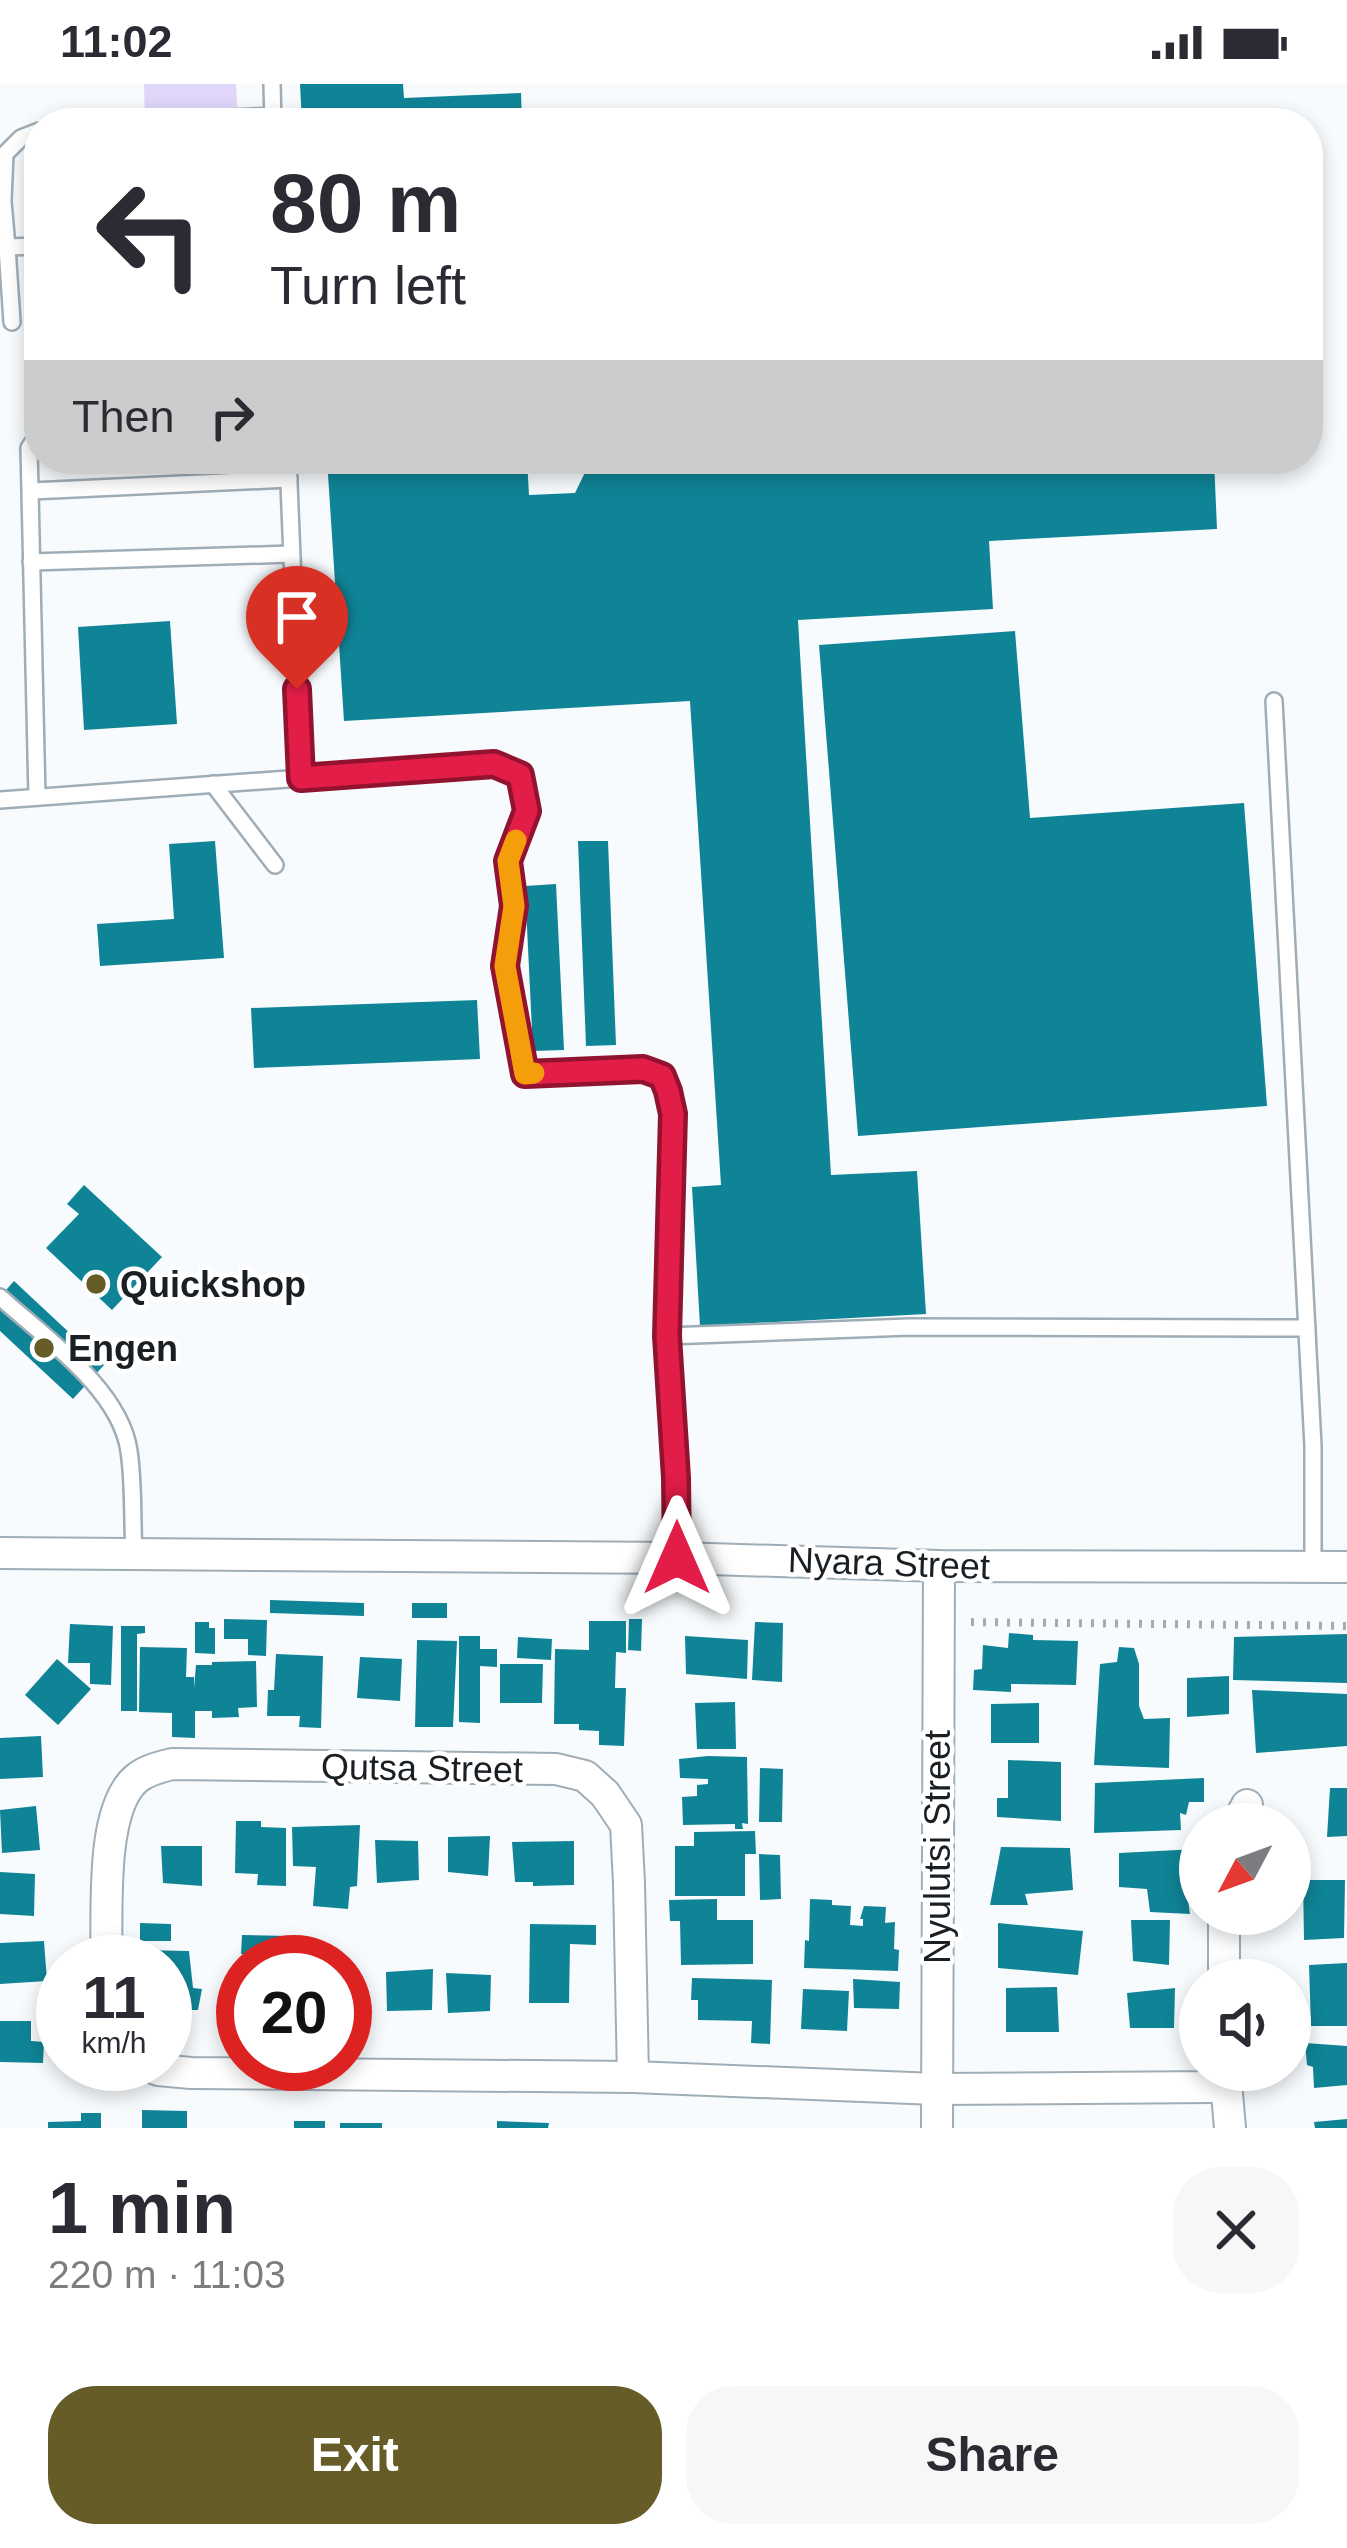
<!DOCTYPE html>
<meta charset="utf-8">
<style>
:root{--surface:#fff;--page:#f7f7f7;--text:#2b2b33;--muted:#7c7c81;--accent:#655c28}
body{margin:0;font-family:Helvetica,sans-serif;background:var(--page);color:var(--text);height:100vh;display:flex;flex-direction:column;font-size:45px;white-space:nowrap}
*{box-sizing:border-box;margin:0}
p{font-size:39px;color:var(--muted)}
.icon{flex:none;width:66px;height:66px;fill:none;stroke:currentColor;stroke-width:2;stroke-linecap:round;stroke-linejoin:round}
.map{position:relative;height:2044px;overflow:hidden}
.panel{display:flex;flex-direction:column;background:var(--surface);flex:1}
.panel>*{flex:none}
.banner{position:absolute;left:24px;top:24px;width:1299px;height:366px;border-radius:48px;box-shadow:0 6px 18px #0003;background:#fff;color:var(--text);overflow:hidden}
.needle{width:78px;rotate:229deg}
.controls{position:absolute;left:1179px;top:1719px;display:grid;gap:24px}
.controls a{display:grid;place-items:center;width:132px;height:132px;border-radius:50%;background:var(--surface);box-shadow:0 6px 18px #0003;font-size:60px}
.speed{position:absolute;left:36px;top:1851px;display:flex;gap:24px;font-size:60px;font-weight:700;text-align:center}
.speed>*{display:grid;place-content:center;width:156px;height:156px;border-radius:50%;background:var(--surface);box-shadow:0 6px 18px #0003;line-height:1}
.speed small{font-size:30px;font-weight:400}
.speed .limit{border:18px solid #d22;background:#fff;color:#111}
.pin{position:absolute;display:grid;place-items:center;width:102px;height:102px;color:#fff;margin:-123px -51px;border-radius:50% 50% 50% 0;rotate:-45deg;box-shadow:0 0 12px #0007}
.pin .icon{rotate:45deg}
.me{position:absolute;width:132px;margin:-66px;rotate:0deg;stroke-linejoin:round;filter:drop-shadow(0 0 9px #0008)}
.turn{display:flex;align-items:center;gap:42px;height:252px;padding:0 48px;font-size:54px}
.turn .icon{width:156px;height:156px;stroke-width:2.5}
.turn b{display:block;font-size:84px;line-height:102px}
.then{display:flex;align-items:center;height:114px;padding:0 48px;background:#0003;gap:24px;font-size:45px}
.round{display:grid;place-items:center;flex:none;width:126px;height:126px;border-radius:48px;background:var(--page)}
.overview{display:flex;align-items:center;justify-content:space-between;height:204px;padding:0 48px}
h1{font-size:72px;font-weight:700;line-height:90px}
.action{display:flex;gap:24px;margin-top:auto;padding:24px 48px}
.action a{flex:1;height:138px;border-radius:48px;background:var(--accent);color:#fff;font-size:48px;font-weight:700;line-height:138px;text-align:center}
.action a+a{background:var(--page);color:var(--text)}
.status{display:flex;justify-content:space-between;align-items:center;height:84px;padding:0 60px;background:var(--surface);direction:ltr}
.status svg{height:33px;fill:currentColor}
.map>svg:first-child{display:block}
.green{fill:#dfd6fa}
.building{fill:#0f8496}
.lines{fill:none;stroke-linecap:round;stroke-linejoin:round}
.service-casing{stroke:#9fadb7;stroke-width:20}
.minor-casing{stroke:#9fadb7;stroke-width:34}
.path{stroke:#a7aaad;stroke-width:8;stroke-dasharray:3 9;stroke-linecap:butt}
.service{stroke:#fff;stroke-width:15}
.minor{stroke:#fff;stroke-width:30}
.route-casing{stroke:#92132f;stroke-width:30}
.route{stroke:#e11d48;stroke-width:21}
.slow{stroke:#f59e0b;stroke-width:21}
.poi-dot{fill:#655c28;stroke:#fff;stroke-width:4.5}
.labels{text-anchor:middle;dominant-baseline:central;stroke-width:9;stroke-linejoin:round;paint-order:stroke}
.poi-label{font-size:36px;font-weight:bold;fill:#1a1f23;stroke:#fff;text-anchor:start}
.street-label{font-size:36px;fill:#1a1f23;stroke:#fff}
</style>
<div class="status"><b>11:02</b><svg viewBox="0 0 49 12"><path d="M0 12V9h3v3zM5 12V6h3v6zM10 12V3h3v9zM15 12V0h3v12zM26 1h20v11H26zM47 4h2v5h-2z"/></svg></div>
<div class="map">
<svg width="1347" height="2044" viewBox="0 0 1347 2044">
<rect width="100%" height="100%" fill="#f8fbfd"/>
<polygon class="green" points="144,0 236,0 238,39 145,39"/>
<g class="building">
<polygon points="300,0 403,0 404,14 521,9 522,39 302,39"/>
<polygon points="861,30 862,39 751,39 751,35"/>
<polygon points="327,375 527,375 529,411 575,409 591,376 1214,375 1217,445 989,457 993,525 798,536 831,1091 917,1087 926,1230 700,1242 692,1103 721,1101 690,617 344,637"/>
<polygon points="170,537 177,640 84,646 78,543"/>
<polygon points="1015,547 1030,734 1244,719 1267,1022 858,1052 819,561"/>
<polygon points="215,757 224,874 100,882 97,840 174,835 169,760"/>
<polygon points="578,757 608,757 616,961 586,962"/>
<polygon points="556,800 564,966 533,967 525,802"/>
<polygon points="477,916 480,975 254,984 251,924"/>
<polygon points="84,1101 162,1173 112,1226 46,1164 79,1130 67,1120"/>
<polygon points="14,1197 104,1281 73,1315 0,1247 0,1213"/>
<polygon points="270,1516 364,1519 364,1532 270,1529"/>
<rect x="412" y="1519" width="35" height="15"/>
<polygon points="224,1535 267,1536 266,1572 248,1571 248,1555 224,1555"/>
<polygon points="629,1535 642,1535 641,1567 628,1566"/>
<polygon points="589,1537 626,1537 626,1569 616,1568 615,1604 626,1604 624,1662 599,1661 599,1647 579,1646 579,1640 554,1640 555,1565 589,1566"/>
<polygon points="195,1538 209,1538 209,1544 215,1544 215,1570 195,1569"/>
<polygon points="755,1538 783,1539 782,1598 752,1596"/>
<polygon points="70,1540 113,1542 111,1601 90,1600 90,1579 68,1579"/>
<polygon points="121,1542 145,1542 145,1549 137,1550 137,1627 121,1627"/>
<polygon points="1009,1549 1033,1551 1033,1556 1078,1557 1076,1601 1011,1600 1011,1608 973,1606 974,1586 982,1585 983,1561 1008,1564"/>
<polygon points="1347,1550 1347,1599 1233,1596 1234,1553"/>
<polygon points="459,1552 480,1552 480,1565 497,1565 497,1583 480,1582 480,1639 459,1638"/>
<polygon points="685,1552 748,1556 747,1595 686,1590"/>
<polygon points="518,1553 552,1555 551,1576 517,1574"/>
<polygon points="417,1556 457,1557 453,1643 415,1643"/>
<polygon points="140,1563 187,1564 186,1593 194,1593 194,1604 196,1581 212,1581 212,1578 256,1577 257,1623 238,1624 239,1633 212,1634 212,1627 195,1627 195,1654 172,1653 172,1629 139,1628"/>
<polygon points="1119,1563 1134,1564 1139,1580 1139,1622 1144,1635 1170,1634 1169,1684 1094,1681 1100,1580 1117,1578"/>
<polygon points="276,1570 323,1572 321,1644 299,1643 300,1632 267,1632 268,1606 274,1606"/>
<polygon points="360,1573 402,1575 400,1617 357,1614"/>
<polygon points="57,1575 91,1605 58,1641 25,1611"/>
<polygon points="500,1580 543,1580 542,1619 500,1619"/>
<polygon points="1229,1592 1229,1630 1187,1633 1187,1594"/>
<polygon points="1252,1606 1347,1610 1347,1662 1256,1669"/>
<polygon points="735,1618 736,1665 697,1665 695,1619"/>
<polygon points="1039,1619 1039,1659 991,1659 991,1620"/>
<polygon points="41,1652 43,1693 0,1695 0,1654"/>
<polygon points="708,1672 747,1673 748,1740 742,1739 743,1745 735,1745 735,1740 683,1741 682,1713 697,1712 697,1701 708,1700 708,1695 680,1694 679,1675"/>
<polygon points="1008,1676 1061,1678 1061,1737 997,1733 997,1714 1008,1714"/>
<polygon points="760,1684 783,1685 782,1738 759,1738"/>
<polygon points="1204,1694 1204,1718 1189,1718 1186,1731 1180,1729 1181,1746 1094,1749 1095,1699"/>
<polygon points="1330,1704 1347,1704 1347,1752 1327,1753"/>
<polygon points="36,1722 40,1766 2,1769 0,1726"/>
<polygon points="236,1737 261,1737 261,1743 286,1744 286,1802 257,1801 258,1790 235,1789"/>
<polygon points="360,1741 357,1802 350,1803 348,1825 313,1822 316,1783 293,1782 292,1743"/>
<polygon points="755,1747 756,1770 745,1770 745,1812 675,1812 675,1762 694,1762 694,1748"/>
<polygon points="490,1752 488,1792 448,1788 448,1753"/>
<polygon points="375,1756 418,1757 419,1796 377,1799"/>
<polygon points="574,1757 574,1801 533,1802 533,1798 515,1798 512,1758"/>
<polygon points="161,1762 202,1762 202,1802 163,1799"/>
<polygon points="1001,1763 1070,1764 1073,1806 1025,1810 1028,1821 990,1821"/>
<polygon points="1197,1765 1194,1806 1187,1809 1190,1830 1150,1828 1147,1805 1119,1803 1119,1769"/>
<polygon points="759,1770 780,1771 781,1815 760,1816"/>
<polygon points="0,1788 35,1790 34,1832 0,1830"/>
<polygon points="1303,1796 1345,1796 1344,1854 1304,1856"/>
<polygon points="717,1815 717,1836 753,1836 753,1880 681,1881 680,1837 670,1837 669,1816"/>
<polygon points="810,1815 832,1816 832,1821 851,1822 850,1841 863,1842 863,1835 860,1835 864,1822 886,1823 885,1839 895,1838 894,1865 899,1866 898,1887 804,1884 805,1856 809,1857"/>
<polygon points="1131,1836 1170,1836 1169,1881 1133,1877"/>
<polygon points="140,1839 171,1840 171,1857 140,1857"/>
<polygon points="998,1839 1083,1847 1078,1891 998,1884"/>
<polygon points="530,1840 596,1841 596,1861 570,1860 569,1919 529,1919"/>
<polygon points="242,1851 289,1852 288,1872 241,1870"/>
<polygon points="44,1857 47,1897 0,1900 0,1859"/>
<polygon points="141,1866 189,1867 193,1904 202,1905 198,1926 165,1926 165,1878 142,1878"/>
<polygon points="1347,1879 1347,1942 1311,1942 1309,1881"/>
<polygon points="433,1885 432,1926 387,1927 386,1888"/>
<polygon points="446,1889 491,1891 490,1927 448,1929"/>
<polygon points="229,1890 243,1890 243,1928 228,1928"/>
<polygon points="345,1891 353,1892 348,1928 345,1928"/>
<polygon points="692,1894 772,1896 770,1960 751,1959 752,1937 698,1936 698,1916 691,1916"/>
<polygon points="853,1895 900,1898 899,1925 854,1924"/>
<polygon points="1057,1903 1059,1948 1006,1948 1006,1904"/>
<polygon points="1175,1904 1174,1944 1130,1944 1127,1909"/>
<polygon points="803,1905 849,1907 847,1947 801,1945"/>
<polygon points="0,1937 31,1937 31,1957 44,1958 43,1979 0,1978"/>
<polygon points="1305,1959 1347,1962 1347,2001 1314,2004 1313,1983 1307,1981"/>
<polygon points="142,2026 187,2027 187,2044 142,2044"/>
<polygon points="81,2029 101,2029 101,2044 48,2044 48,2038 81,2037"/>
<polygon points="1347,2035 1347,2044 1315,2044 1314,2038"/>
<rect x="294" y="2037" width="31" height="7"/>
<polygon points="497,2037 549,2039 548,2044 497,2044"/>
<rect x="340" y="2039" width="42" height="5"/>
</g>
<g class="lines">
<g class="service-casing">
<g id="service">
<polyline points="272,0 273,39"/>
<polyline points="137,39 273,32"/>
<polyline points="39,47 21,54 5,70 3,117 7,163 39,162"/>
<polyline points="7,163 12,238"/>
<polyline points="288,375 301,694"/>
<polyline points="31,407 289,395"/>
<polyline points="31,478 291,470"/>
<polyline points="1274,617 1313,1362 1313,1483"/>
<polyline points="213,700 275,781"/>
<polyline points="37,713 29,364 39,349"/>
<polyline points="0,716 494,680 520,691 527,727 508,777 514,822 505,882 525,990 643,985 662,992 669,1007 673,1030 667,1252 677,1394 677,1474"/>
<path d="M 0,1213 C 45,1254 120,1305 129,1367 C 134,1400 132,1436 134,1469"/>
<polyline points="667,1252 909,1243 1307,1244"/>
</g>
</g>
<g class="minor-casing">
<g id="minor">
<polyline points="0,1469 677,1474 939,1482 1347,1483"/>
<polyline points="1237,1740 1247,1721"/>
<polyline points="1224,1830 1224,1896"/>
<path d="M 106,1878 C 108,1831 99,1725 137,1694 C 147,1686 160,1683 172,1680 L 556,1685 L 585,1692 L 605,1710 L 626,1741 L 629,1799 L 633,1993"/>
<polyline points="145,1980 158,1986 191,1989 633,1993 936,2005 1214,2003 1225,2000"/>
<polyline points="1225,1986 1230,2044"/>
<polyline points="937,2044 939,1482"/>
</g>
</g>
<polyline class="path" points="971,1538 1347,1542"/>
<use href="#service" class="service"/>
<use href="#minor" class="minor"/>
</g>
<g class="lines">
<g class="route-casing">
<polyline id="route" points="297,605 301,694 494,680 520,691 527,727 508,777 514,822 505,882 525,990 643,985 662,992 668,1007 673,1030 667,1252 676,1394 677,1474"/>
</g>
<use href="#route" class="route"/>
<polyline class="slow" points="516,756 508,777 514,822 505,882 525,990 534,989"/>
</g>
<g class="poi-dot">
<circle cx="96" cy="1200" r="12"/>
<circle cx="44" cy="1264" r="12"/>
</g>
<g class="labels">
<g class="poi-label">
<text x="120" y="1200">Quickshop</text>
<text x="68" y="1264">Engen</text>
</g>
<g class="street-label">
<text transform="translate(889 1479) rotate(2)">Nyara Street</text>
<text transform="translate(422 1684) rotate(1)">Qutsa Street</text>
<text transform="translate(937 1763) rotate(-90)">Nyulutsi Street</text>
</g>
</g>
</svg>
<div class="controls">
<a><svg class="needle" viewBox="-14 -14 28 28"><path d="M0-13l5 13h-10z" fill="#e53935"/><path d="M0 13l5-13h-10z" fill="#7c7c81"/></svg></a>
<a><svg class="icon" aria-label="sound" viewBox="0 0 24 24"><path d="M4 9h4l5-4v14l-5-4H4zM17 9q2 3 0 6"/></svg></a>
</div>
<div class="speed"><div>11<small>km/h</small></div><div class="limit">20</div></div>
<div class="pin" style="left:297px;top:605px;background:#d93025"><svg class="icon" aria-label="arrive" viewBox="0 0 24 24"><path d="M6 21V4h12l-3 4 3 4H6"/></svg></div>
<svg class="me" style="left:677px;top:1474px" viewBox="-20 -20 40 40"><path d="M0-17L14 15 0 8-14 15z" fill="#e11d48" stroke="#fff" stroke-width="4"/></svg>
<div class="banner">
<div class="turn"><svg class="icon" aria-label="left" viewBox="0 0 24 24"><path d="M17 20v-9H6M10 6l-5 5 5 5"/></svg><div><b>80 m</b>Turn left</div></div>
<div class="then">Then<svg class="icon" aria-label="right" viewBox="0 0 24 24"><path d="M7 20v-9h11M14 6l5 5-5 5"/></svg></div>
</div>
</div>
<section class="panel">
<div class="overview"><div><h1>1 min</h1><p>220 m · 11:03</p></div><a class="round"><svg class="icon" aria-label="close" viewBox="0 0 24 24"><path d="M6 6l12 12M18 6L6 18"/></svg></a></div>
<div class="action"><a>Exit</a><a>Share</a></div>
</section>
